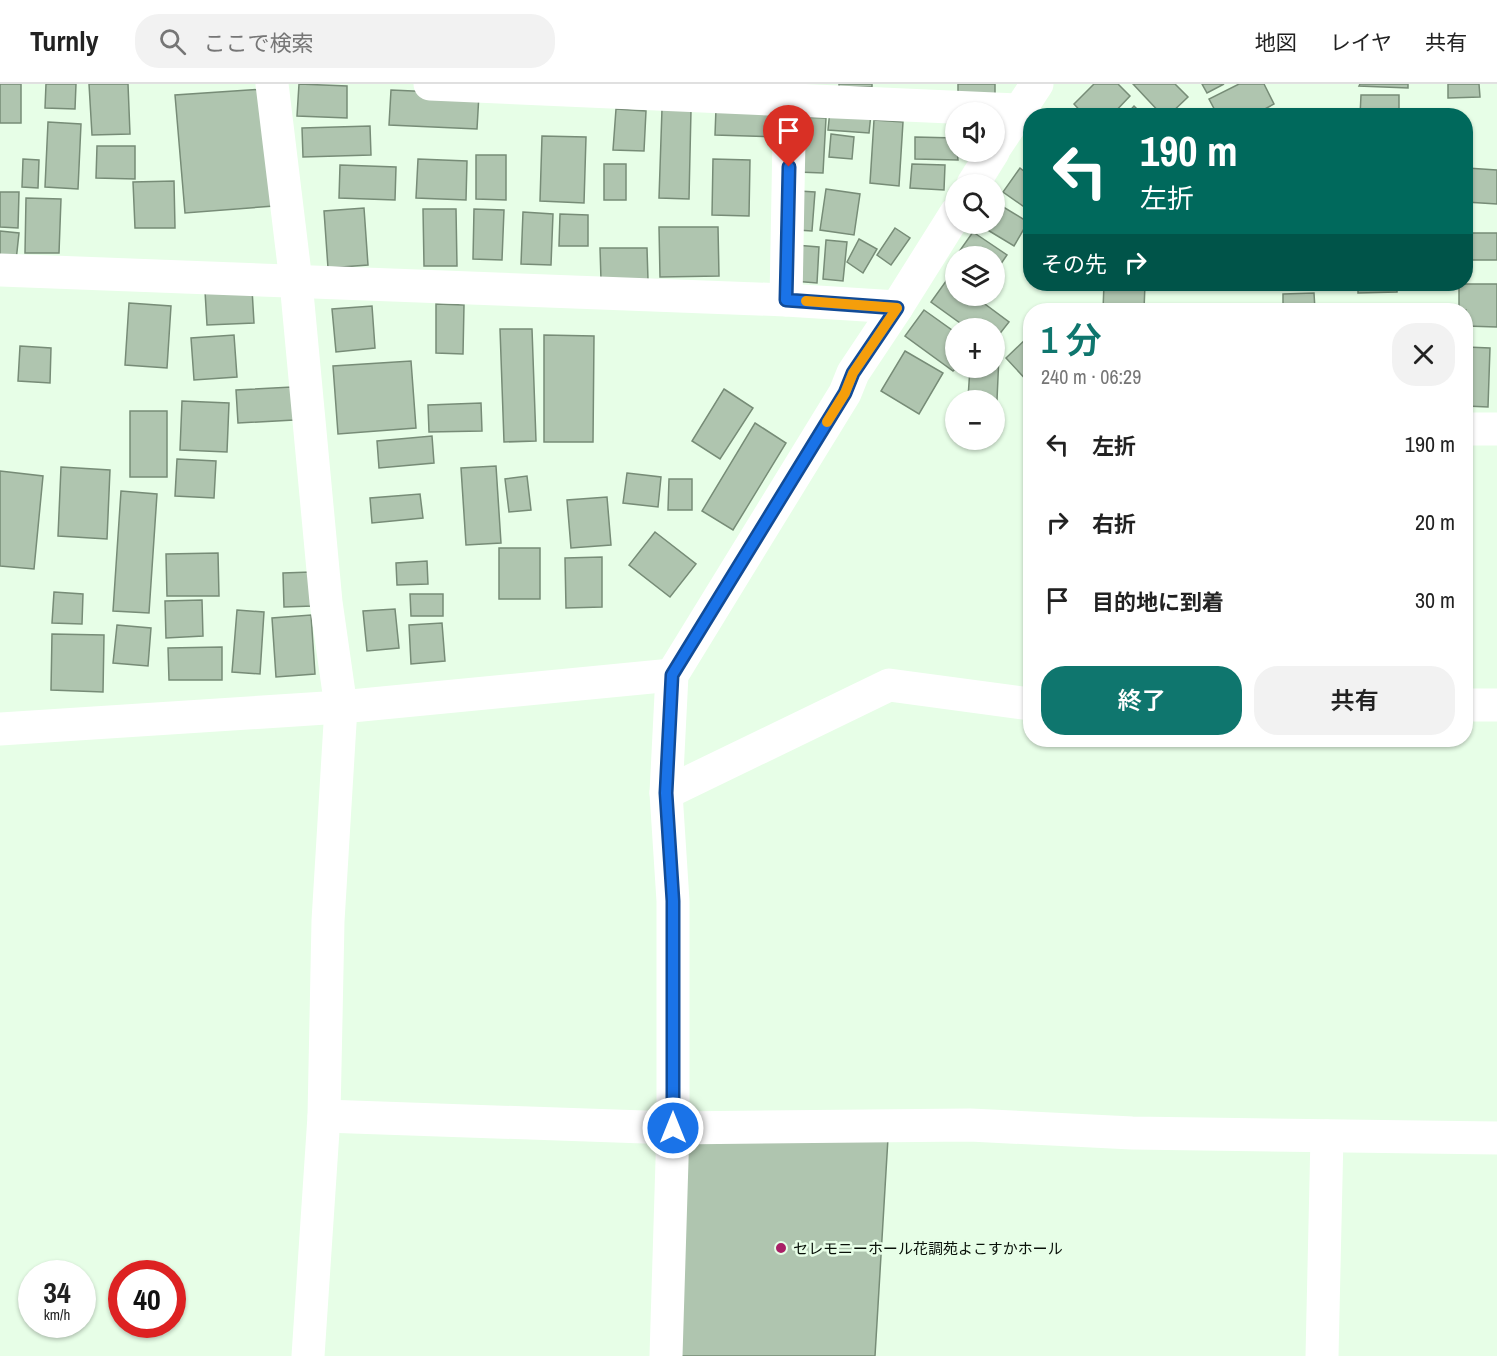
<!DOCTYPE html>
<html lang="ja">
<meta charset="utf-8">
<style>
:root{--surface:#fff;--page:#f2f2f2;--text:#222;--muted:#767676;--line:#e0e0e0;--accent:#0f766e}
body{margin:0;font-family:"Archivo Narrow","Noto Sans JP",sans-serif;background:var(--page);color:var(--text);height:100vh;display:flex;flex-direction:column;font-size:22px;white-space:nowrap}
*{box-sizing:border-box;margin:0}
p{font-size:20px;color:var(--muted)}
.icon{flex:none;width:33px;height:33px;fill:none;stroke:currentColor;stroke-width:2;stroke-linecap:round;stroke-linejoin:round}
.map{position:relative;flex:1;overflow:hidden}
.side{position:absolute;left:1023px;top:219px;width:450px;height:444px;display:flex;flex-direction:column;background:var(--surface);border-radius:24px;box-shadow:0 2px 4px #0004}
.side>*{flex:none}
.guide{position:absolute;left:1023px;top:24px;width:450px;height:183px;border-radius:24px;box-shadow:0 2px 4px #0004;background:#00695c;color:#fff;overflow:hidden}
.tools{position:absolute;left:945px;top:18px;display:grid;gap:12px}
.tools a{display:grid;place-items:center;width:60px;height:60px;border-radius:50%;background:var(--surface);box-shadow:0 2px 4px #0004;font-size:30px}
.speed{position:absolute;left:18px;top:1176px;display:flex;gap:12px;font-size:30px;font-weight:700;text-align:center}
.speed>*{display:grid;place-content:center;width:78px;height:78px;border-radius:50%;background:var(--surface);box-shadow:0 2px 4px #0004;line-height:1}
.speed small{font-size:15px;font-weight:400}
.speed .limit{border:9px solid #d22;background:#fff;color:#111}
.pin{position:absolute;display:grid;place-items:center;width:51px;height:51px;color:#fff;margin:-62px -26px;border-radius:50% 50% 50% 0;rotate:-45deg;box-shadow:0 0 6px #0007}
.pin .icon{rotate:45deg}
.me{position:absolute;width:66px;margin:-33px;rotate:0deg;stroke-linejoin:round;filter:drop-shadow(0 0 4px #0008)}
.turn{display:flex;align-items:center;gap:21px;height:126px;padding:0 18px;font-size:27px}
.turn .icon{width:78px;height:78px;stroke-width:2.5}
.turn b{display:block;font-size:42px;line-height:51px}
.then{display:flex;align-items:center;height:57px;padding:0 18px;background:#0003;gap:12px;font-size:22px}
.round{display:grid;place-items:center;flex:none;width:63px;height:63px;border-radius:24px;background:var(--page)}
.overview{display:flex;align-items:center;justify-content:space-between;height:102px;padding:0 18px}
h1{font-size:36px;font-weight:600;line-height:45px;color:var(--accent)}
.primary-button{display:flex;gap:12px;margin-top:auto;padding:12px 18px}
.primary-button a{flex:1;height:69px;border-radius:24px;background:var(--accent);color:#fff;font-size:24px;font-weight:600;line-height:69px;text-align:center}
.primary-button a+a{background:var(--page);color:var(--text)}
ul{padding:0;list-style:none}
li{display:flex;align-items:center;gap:18px;height:78px;padding:0 18px}
li div{flex:1}
li b{display:block;font-size:22px}
li em{font-style:normal}
header{display:flex;align-items:center;gap:36px;box-sizing:border-box;height:84px;padding:0 30px;background:var(--surface);border-bottom:2px solid var(--line)}
header strong{font-size:28px}
nav{display:flex;gap:33px;margin-inline-start:auto;font-size:21px}
.search{width:420px;height:54px;background:var(--page);display:flex;align-items:center;gap:15px;box-sizing:border-box;padding:0 21px;border-radius:24px;color:var(--muted);font-size:22px}
.map>svg:first-child{display:block}
.building{fill:#afc5af;stroke:#778c77;stroke-width:1.5}
.lines{fill:none;stroke-linecap:round;stroke-linejoin:round}
.minor{stroke:#fff;stroke-width:33}
.route-casing{stroke:#114b97;stroke-width:15}
.route{stroke:#1a73e8;stroke-width:10}
.slow{stroke:#f59e0b;stroke-width:10}
.poi-dot{fill:#a92067;stroke:#e7fee7;stroke-width:2}
.labels{text-anchor:middle;dominant-baseline:central;stroke-width:5;stroke-linejoin:round;paint-order:stroke}
.poi-label{font-size:15px;fill:#081008;stroke:#e7fee7;text-anchor:start}
</style>
<header>
<strong>Turnly</strong>
<div class="search"><svg class="icon" aria-label="search" viewBox="0 0 24 24"><circle cx="10" cy="10" r="6"/><path d="M15 15l6 6"/></svg>ここで検索</div>
<nav><a>地図</a><a>レイヤ</a><a>共有</a></nav>
</header>
<div class="map">
<svg width="1497" height="1272" viewBox="0 0 1497 1272">
<rect width="100%" height="100%" fill="#e7fee7"/>
<g class="building">
<rect x="0" y="0" width="21" height="39"/>
<polygon points="46,0 76,0 75,25 45,24"/>
<polygon points="89,0 128,0 130,50 92,51"/>
<polygon points="299,0 347,2 347,34 297,32"/>
<rect x="839" y="0" width="33" height="3"/>
<polygon points="958,0 995,0 995,11 958,9"/>
<polygon points="1094,0 1118,0 1130,12 1111,32 1085,32 1074,20"/>
<polygon points="1133,0 1175,0 1188,13 1168,32 1163,32"/>
<polygon points="1202,0 1224,0 1207,9"/>
<polygon points="1239,0 1264,0 1274,20 1252,32 1218,32 1209,15"/>
<polygon points="1360,0 1408,0 1408,4 1359,2"/>
<polygon points="1448,0 1479,0 1480,13 1448,14"/>
<polygon points="265,5 274,122 185,129 175,11"/>
<polygon points="391,6 479,10 477,45 389,41"/>
<polygon points="1361,11 1399,11 1399,32 1360,32"/>
<polygon points="1134,22 1144,32 1125,32"/>
<polygon points="716,24 777,26 776,53 715,51"/>
<polygon points="616,25 646,27 644,67 613,66"/>
<polygon points="662,25 691,26 689,115 659,114"/>
<polygon points="830,26 871,30 869,49 828,46"/>
<polygon points="799,33 826,34 823,89 797,88"/>
<polygon points="874,36 903,38 899,102 870,99"/>
<polygon points="48,38 81,40 78,105 45,103"/>
<polygon points="370,42 371,71 303,73 302,44"/>
<polygon points="831,50 854,53 852,75 829,73"/>
<polygon points="542,52 586,53 584,119 540,117"/>
<polygon points="915,53 956,54 958,76 915,75"/>
<polygon points="97,62 135,62 135,95 96,94"/>
<polygon points="476,71 506,71 506,116 476,115"/>
<polygon points="23,75 39,76 38,104 22,103"/>
<polygon points="418,75 467,77 466,116 416,114"/>
<polygon points="713,75 750,76 749,132 712,131"/>
<rect x="604" y="80" width="22" height="36"/>
<polygon points="912,80 945,81 944,106 910,104"/>
<polygon points="340,81 396,83 395,116 339,114"/>
<polygon points="1020,84 1030,92 1030,127 1003,108"/>
<polygon points="1467,84 1497,86 1497,120 1466,118"/>
<polygon points="174,97 175,144 135,144 133,98"/>
<polygon points="826,105 860,110 854,151 820,146"/>
<polygon points="799,107 815,108 812,147 797,146"/>
<polygon points="0,108 19,108 18,144 0,143"/>
<polygon points="26,114 61,115 59,169 25,169"/>
<polygon points="995,118 1028,138 1014,162 981,142 983,140 994,140"/>
<polygon points="364,124 368,181 328,184 324,127"/>
<polygon points="423,125 456,125 457,182 424,182"/>
<polygon points="474,125 504,126 502,176 473,175"/>
<polygon points="523,128 553,130 551,181 521,180"/>
<polygon points="560,130 588,131 588,162 559,162"/>
<polygon points="659,143 718,143 719,192 660,193"/>
<polygon points="895,144 910,154 891,181 877,171"/>
<polygon points="0,147 19,149 16,177 0,175"/>
<polygon points="973,148 1007,171 994,190 994,172 956,172"/>
<rect x="1471" y="149" width="26" height="27"/>
<polygon points="859,155 877,165 863,189 847,178"/>
<polygon points="826,156 847,158 843,197 823,195"/>
<polygon points="795,161 819,163 817,199 793,197"/>
<polygon points="600,164 647,164 648,196 601,196"/>
<polygon points="949,193 956,197 956,212 974,212 1009,238 994,257 994,244 967,244 931,218"/>
<polygon points="1104,200 1145,200 1144,226 1103,226"/>
<polygon points="1358,200 1397,200 1397,208 1358,209"/>
<polygon points="1459,200 1497,200 1497,243 1466,242 1466,226 1459,226"/>
<polygon points="252,205 254,239 207,241 205,207"/>
<polygon points="1314,209 1315,226 1283,226 1283,210"/>
<polygon points="129,219 171,222 167,284 125,281"/>
<polygon points="436,220 464,221 463,270 436,269"/>
<polygon points="372,222 375,264 336,268 332,225"/>
<rect x="1359" y="222" width="37" height="4"/>
<polygon points="924,226 956,249 956,284 953,287 905,252"/>
<polygon points="500,245 532,245 536,357 504,358"/>
<polygon points="234,251 237,293 194,296 191,254"/>
<polygon points="544,251 594,252 593,358 544,358"/>
<polygon points="1030,251 1030,300 1006,274"/>
<polygon points="20,262 51,264 50,299 18,297"/>
<polygon points="1466,263 1490,264 1488,323 1466,322"/>
<polygon points="905,267 943,289 919,330 881,307"/>
<polygon points="994,271 999,271 997,316 968,314 970,284 994,284"/>
<polygon points="411,277 416,344 338,350 333,282"/>
<polygon points="292,303 294,336 238,339 236,306"/>
<polygon points="724,305 753,324 720,375 692,357"/>
<polygon points="182,317 229,319 227,368 180,366"/>
<polygon points="481,319 482,347 429,348 428,321"/>
<rect x="130" y="327" width="37" height="66"/>
<polygon points="755,339 786,359 733,446 702,427"/>
<polygon points="432,352 434,379 379,384 377,357"/>
<polygon points="177,375 216,377 214,414 175,412"/>
<polygon points="496,382 501,459 466,461 461,384"/>
<polygon points="61,383 110,386 107,455 58,452"/>
<polygon points="0,387 43,392 34,485 0,482"/>
<polygon points="627,389 661,393 658,423 623,419"/>
<polygon points="527,392 531,426 509,428 505,395"/>
<polygon points="669,395 692,395 692,426 668,426"/>
<polygon points="121,407 157,410 149,529 113,527"/>
<polygon points="420,410 423,434 372,439 370,414"/>
<polygon points="607,413 611,461 571,464 567,416"/>
<polygon points="655,448 696,480 670,513 629,481"/>
<rect x="499" y="464" width="41" height="51"/>
<polygon points="218,469 219,512 167,512 166,470"/>
<polygon points="602,473 602,523 566,524 565,474"/>
<polygon points="427,477 428,500 397,501 396,479"/>
<polygon points="311,488 313,522 284,523 283,489"/>
<polygon points="54,508 83,510 82,540 52,539"/>
<polygon points="410,510 443,510 443,532 411,532"/>
<polygon points="202,516 203,552 166,554 165,517"/>
<polygon points="395,525 399,564 367,567 363,527"/>
<polygon points="237,526 264,528 260,590 232,588"/>
<polygon points="311,531 315,590 276,593 272,534"/>
<polygon points="442,539 445,577 411,580 409,541"/>
<polygon points="117,541 151,544 148,582 113,579"/>
<polygon points="52,550 104,551 103,608 51,606"/>
<polygon points="222,563 222,596 169,596 168,564"/>
<polygon points="888,1054 875,1272 679,1272 681,1057"/>
</g>
<g class="lines">
<g class="minor">
<polyline points="272,0 296,198 326,518 341,623 328,837 324,1032 308,1272"/>
<polyline points="430,0 1019,26"/>
<polyline points="994,65 1037,0"/>
<polyline points="973,100 993,68"/>
<polyline points="0,186 786,216 897,223"/>
<polyline points="786,216 790,0"/>
<polyline points="1466,345 1497,345"/>
<polyline points="1466,621 1497,621"/>
<polyline points="0,645 341,623 672,591"/>
<polyline points="666,709 889,601 1030,620"/>
<polyline points="324,1032 673,1044 970,1041 1132,1049 1497,1054"/>
<polyline points="666,1272 673,1044 673,817 666,709 672,591 845,309 853,289 897,223 956,129"/>
<polyline points="1322,1272 1327,1052"/>
</g>
</g>
<g class="lines">
<g class="route-casing">
<polyline id="route" points="673,1044 673,817 666,709 672,591 845,309 853,289 897,224 786,216 789,83"/>
</g>
<use href="#route" class="route"/>
<polyline class="slow" points="806,217 897,224 853,289 845,309 827,338"/>
</g>
<circle class="poi-dot" cx="781" cy="1164" r="6"/>
<g class="labels">
<g class="poi-label">
<text x="793" y="1164">セレモニーホール花調苑よこすかホール</text>
</g>
</g>
</svg>
<div class="tools">
<a><svg class="icon" aria-label="sound" viewBox="0 0 24 24"><path d="M4 9h4l5-4v14l-5-4H4zM17 9q2 3 0 6"/></svg></a>
<a><svg class="icon" aria-label="search" viewBox="0 0 24 24"><circle cx="10" cy="10" r="6"/><path d="M15 15l6 6"/></svg></a>
<a><svg class="icon" aria-label="layers" viewBox="0 0 24 24"><path d="M12 4l9 5-9 5-9-5zM3 14l9 5 9-5"/></svg></a>
<a>+</a>
<a>−</a>
</div>
<div class="speed"><div>34<small>km/h</small></div><div class="limit">40</div></div>
<div class="pin" style="left:789px;top:83px;background:#d93025"><svg class="icon" aria-label="arrive" viewBox="0 0 24 24"><path d="M6 21V4h12l-3 4 3 4H6"/></svg></div>
<svg class="me" style="left:673px;top:1044px" viewBox="-20 -20 40 40"><circle r="17" fill="#1a73e8" stroke="#fff" stroke-width="3"/><path d="M0-11L8 9 0 5-8 9z" fill="#fff"/></svg>
<div class="guide">
<div class="turn"><svg class="icon" aria-label="left" viewBox="0 0 24 24"><path d="M17 20v-9H6M10 6l-5 5 5 5"/></svg><div><b>190 m</b>左折</div></div>
<div class="then">その先<svg class="icon" aria-label="right" viewBox="0 0 24 24"><path d="M7 20v-9h11M14 6l5 5-5 5"/></svg></div>
</div>
<section class="side">
<div class="overview"><div><h1>1 分</h1><p>240 m · 06:29</p></div><a class="round"><svg class="icon" aria-label="close" viewBox="0 0 24 24"><path d="M6 6l12 12M18 6L6 18"/></svg></a></div>
<ul>
<li><svg class="icon" aria-label="left" viewBox="0 0 24 24"><path d="M17 20v-9H6M10 6l-5 5 5 5"/></svg><div><b>左折</b></div><em>190 m</em></li>
<li><svg class="icon" aria-label="right" viewBox="0 0 24 24"><path d="M7 20v-9h11M14 6l5 5-5 5"/></svg><div><b>右折</b></div><em>20 m</em></li>
<li><svg class="icon" aria-label="arrive" viewBox="0 0 24 24"><path d="M6 21V4h12l-3 4 3 4H6"/></svg><div><b>目的地に到着</b></div><em>30 m</em></li>
</ul>
<div class="primary-button"><a>終了</a><a>共有</a></div>
</section>
</div>
